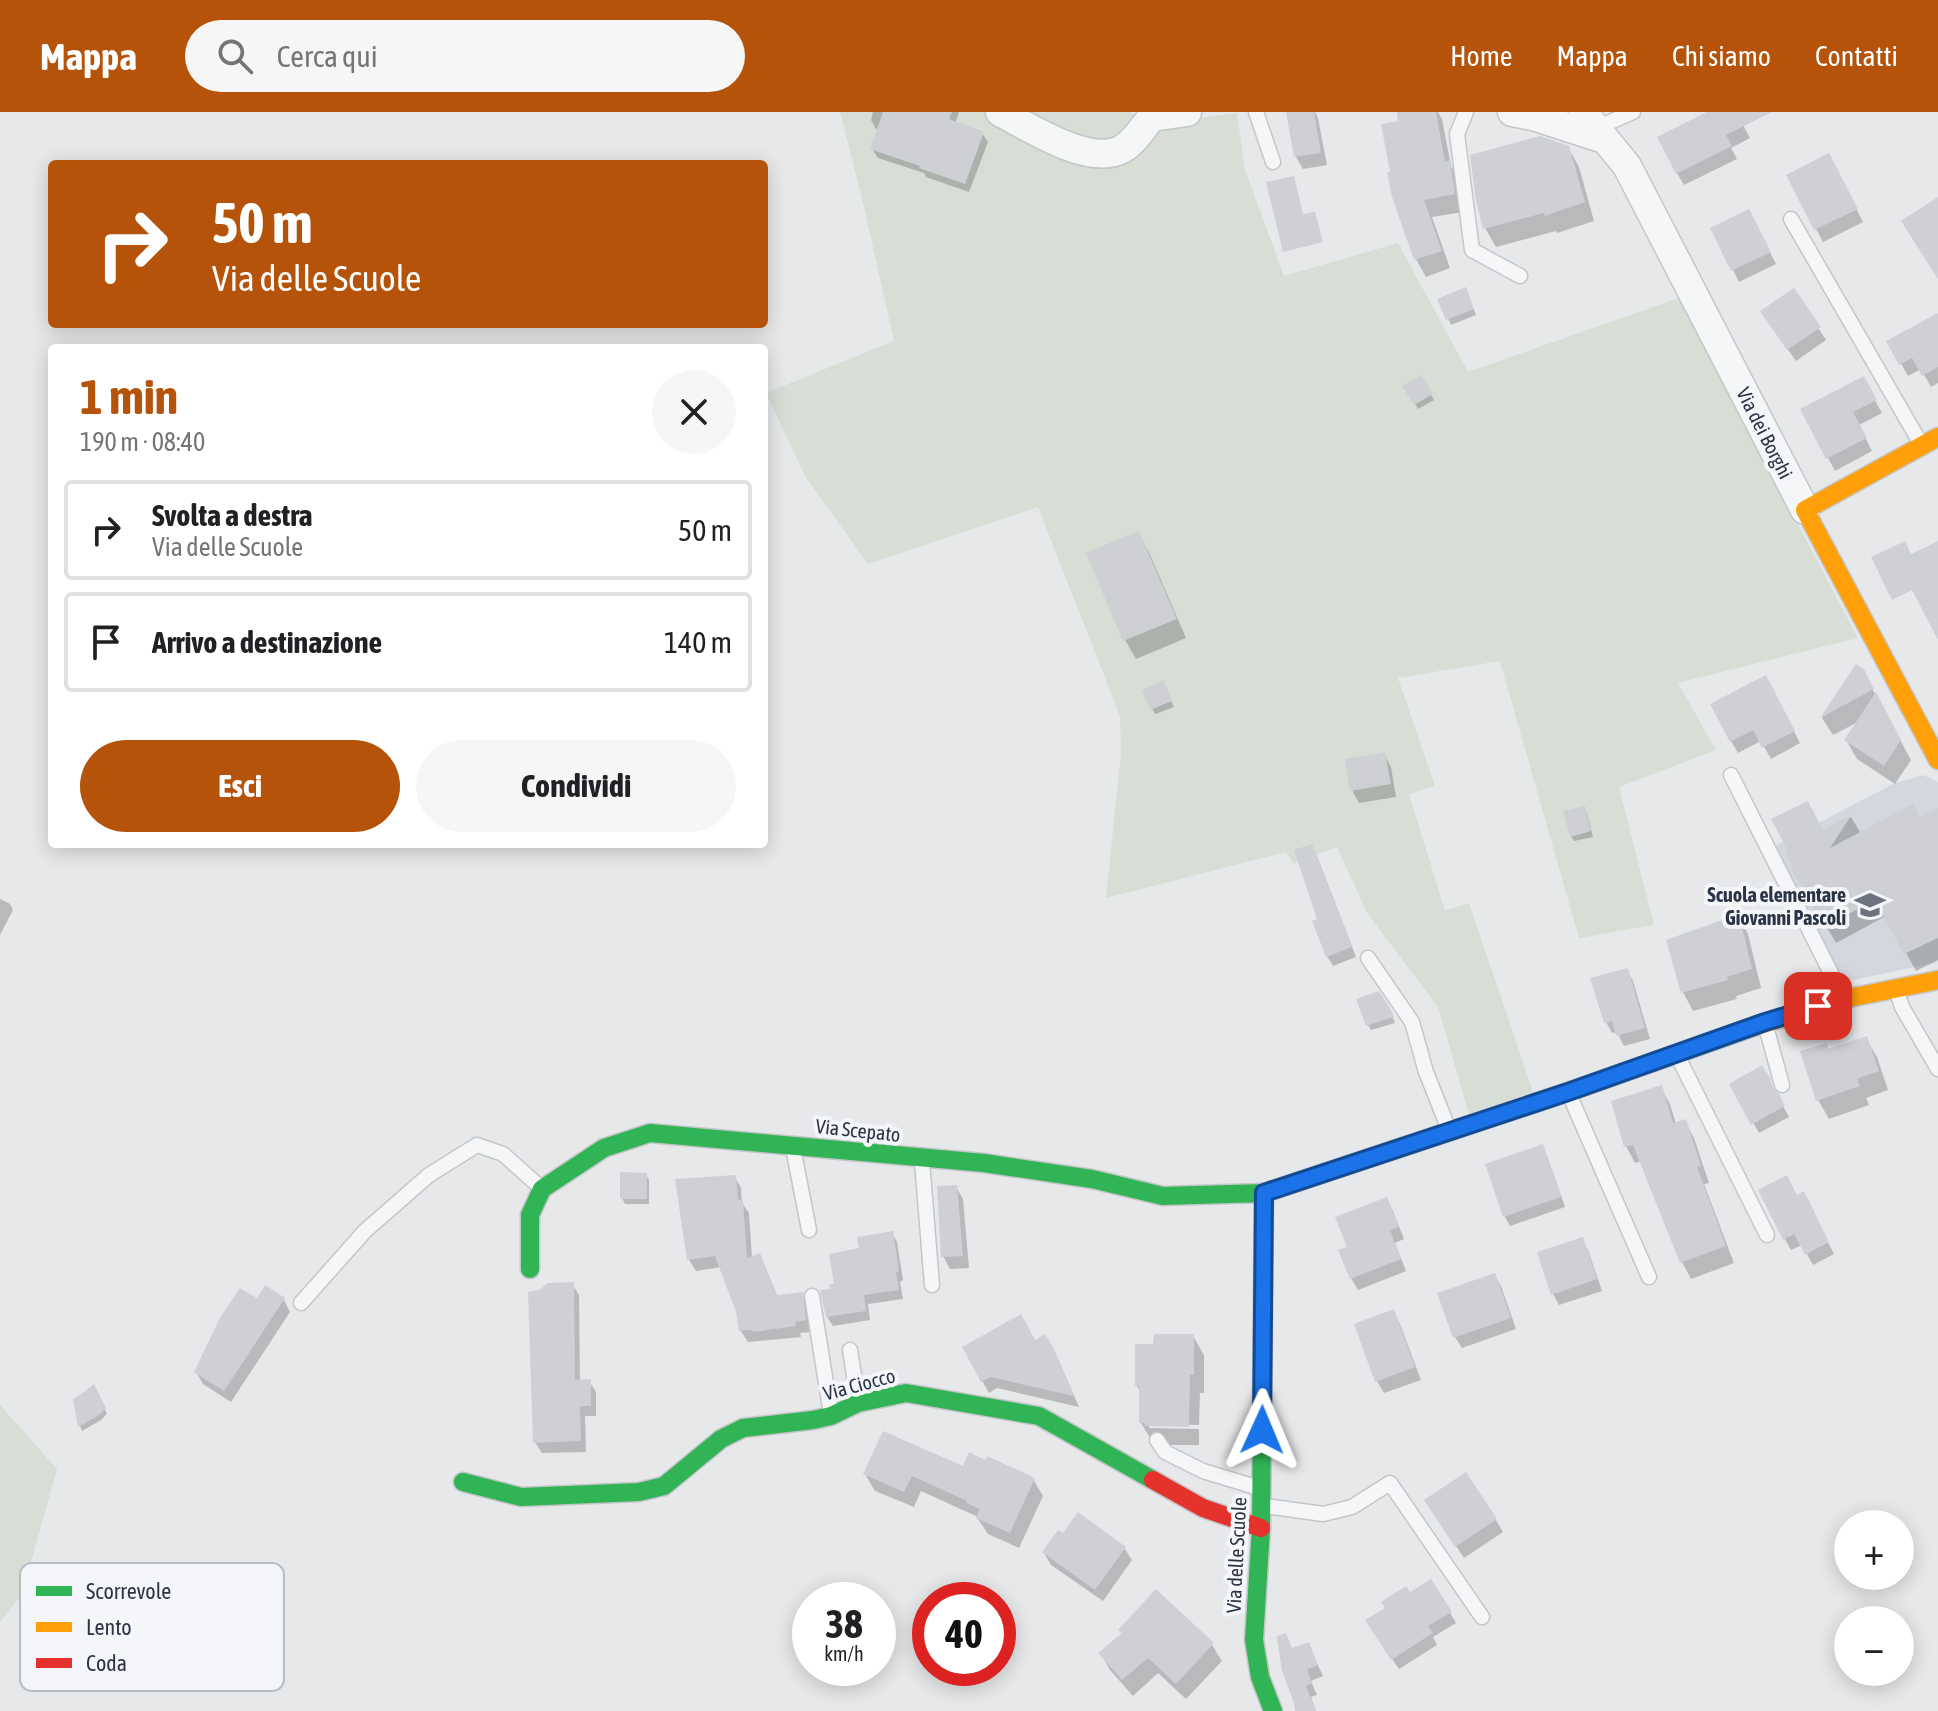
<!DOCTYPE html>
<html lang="it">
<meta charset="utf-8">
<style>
:root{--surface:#fff;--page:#f6f6f6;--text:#202124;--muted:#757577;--line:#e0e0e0;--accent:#b45309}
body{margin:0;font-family:"Asap Condensed",sans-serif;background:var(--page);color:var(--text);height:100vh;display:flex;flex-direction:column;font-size:30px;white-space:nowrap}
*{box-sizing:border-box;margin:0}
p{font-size:26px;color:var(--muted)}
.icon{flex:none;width:44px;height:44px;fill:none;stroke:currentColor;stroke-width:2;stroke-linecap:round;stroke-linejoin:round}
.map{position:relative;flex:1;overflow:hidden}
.side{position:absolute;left:48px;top:232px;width:720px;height:504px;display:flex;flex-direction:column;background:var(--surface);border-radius:8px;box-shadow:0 4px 20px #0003}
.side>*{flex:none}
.guide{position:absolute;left:48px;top:48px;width:720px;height:168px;border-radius:8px;box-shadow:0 4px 20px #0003;background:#b45309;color:#fff;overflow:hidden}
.buttons{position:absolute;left:1834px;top:1398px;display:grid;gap:16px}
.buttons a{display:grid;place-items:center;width:80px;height:80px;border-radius:50%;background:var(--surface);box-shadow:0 4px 20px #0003;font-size:40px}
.speed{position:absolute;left:792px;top:1470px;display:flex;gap:16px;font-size:40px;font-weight:700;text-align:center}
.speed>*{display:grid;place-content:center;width:104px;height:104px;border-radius:50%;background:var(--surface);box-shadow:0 4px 20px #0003;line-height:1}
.speed small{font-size:20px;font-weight:400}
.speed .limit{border:12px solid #d22;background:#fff;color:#111}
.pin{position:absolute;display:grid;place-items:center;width:68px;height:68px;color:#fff;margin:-34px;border-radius:16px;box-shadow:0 4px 12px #0006}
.me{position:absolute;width:88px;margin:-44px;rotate:1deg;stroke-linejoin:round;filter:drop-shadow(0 0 6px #0008)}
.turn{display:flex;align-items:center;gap:28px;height:168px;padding:0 32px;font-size:36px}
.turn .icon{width:104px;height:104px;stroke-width:2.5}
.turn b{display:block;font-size:56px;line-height:68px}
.round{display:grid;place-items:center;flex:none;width:84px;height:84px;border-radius:42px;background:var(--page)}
.summary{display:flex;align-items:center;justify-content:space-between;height:136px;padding:0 32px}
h1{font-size:48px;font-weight:700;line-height:60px;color:var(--accent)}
.cta{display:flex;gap:16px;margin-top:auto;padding:16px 32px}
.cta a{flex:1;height:92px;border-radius:48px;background:var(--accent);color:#fff;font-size:32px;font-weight:700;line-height:92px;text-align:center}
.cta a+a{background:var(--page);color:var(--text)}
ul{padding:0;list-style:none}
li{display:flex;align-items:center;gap:24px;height:100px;margin:0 16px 12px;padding:0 16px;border:4px solid var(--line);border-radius:8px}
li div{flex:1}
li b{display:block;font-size:30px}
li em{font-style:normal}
header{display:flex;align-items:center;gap:48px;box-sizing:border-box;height:112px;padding:0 40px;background:var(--accent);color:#fff}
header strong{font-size:38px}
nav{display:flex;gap:44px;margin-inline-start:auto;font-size:28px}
.search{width:560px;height:72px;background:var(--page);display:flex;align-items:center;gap:20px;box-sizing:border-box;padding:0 28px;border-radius:44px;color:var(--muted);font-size:30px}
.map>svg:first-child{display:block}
.built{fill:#d4d7dd}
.green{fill:#d6ded6}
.shadow{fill:#0003}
.building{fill:#ced0d3}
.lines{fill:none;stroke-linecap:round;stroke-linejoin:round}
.lane-casing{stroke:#c4c6c8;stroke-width:17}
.street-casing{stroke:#c4c6c8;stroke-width:31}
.fast-casing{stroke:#c4c6c8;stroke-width:21}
.slow-casing{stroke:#c4c6c8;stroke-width:21}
.jam-casing{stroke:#c4c6c8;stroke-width:21}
.lane{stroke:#f5f6f7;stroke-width:14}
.street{stroke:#f5f6f7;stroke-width:28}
.fast{stroke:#30b455;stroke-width:18}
.slow{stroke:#ff9f0a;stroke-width:18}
.jam{stroke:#e5322d;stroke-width:18}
.route-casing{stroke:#114b97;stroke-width:20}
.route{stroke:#1a73e8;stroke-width:14}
.labels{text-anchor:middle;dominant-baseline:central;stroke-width:8;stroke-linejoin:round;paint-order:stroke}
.street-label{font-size:20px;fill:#2b3445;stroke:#f4f6f9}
.poi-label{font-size:20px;font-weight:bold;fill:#2b3445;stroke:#f4f6f9;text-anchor:end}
.key{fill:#f4f6f9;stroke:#b8bcc3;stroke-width:2}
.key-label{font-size:22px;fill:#2b3445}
</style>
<header>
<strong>Mappa</strong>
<div class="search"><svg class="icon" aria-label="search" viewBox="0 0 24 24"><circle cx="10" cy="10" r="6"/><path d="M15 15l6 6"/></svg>Cerca qui</div>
<nav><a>Home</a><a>Mappa</a><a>Chi siamo</a><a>Contatti</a></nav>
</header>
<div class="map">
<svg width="1938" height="1599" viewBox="0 0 1938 1599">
<rect width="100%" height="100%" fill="#e6e8ea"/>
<polygon class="built" points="1923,663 1938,670 1938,850 1844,870 1772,735 1893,672"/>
<g class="green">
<polygon points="840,0 1131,0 1149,25 1161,11 1237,1 1245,58 1284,164 1398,131 1468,260 1679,186 1858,526 1678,571 1716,638 1619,675 1654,813 1579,826 1500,549 1398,566 1435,674 1409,682 1445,799 1469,791 1533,980 1469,1002 1438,895 1367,801 1337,735 1293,751 1286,740 1106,786 1121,641 1120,604 1038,395 868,452 805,364 766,281 894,229 864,95"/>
<polygon points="0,1293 57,1357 22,1482 0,1510"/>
</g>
<g class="shadow">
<polygon points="873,0 959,0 955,12 982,21 988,30 969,80 926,65 924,61 878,46 872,37 879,18 876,17 871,8"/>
<polygon points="1289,0 1315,0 1318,6 1327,53 1303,57 1296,45"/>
<polygon points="1399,0 1438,0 1442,7 1451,54 1459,68 1463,100 1432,105 1450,156 1426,165 1416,147"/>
<polygon points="1712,0 1736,0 1750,26 1731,36 1737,47 1684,73 1677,61"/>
<polygon points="1568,35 1579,55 1594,109 1557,121 1556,119 1496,135 1485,116"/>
<polygon points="1835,55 1863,110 1823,130 1788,64"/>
<polygon points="1755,111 1776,152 1739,170 1733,158"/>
<polygon points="1796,182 1826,228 1796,249 1769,211"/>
<polygon points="1468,183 1476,203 1451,213 1440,188"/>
<polygon points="1938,204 1938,271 1931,275 1921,257 1908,264 1889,230"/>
<polygon points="1421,266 1434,288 1418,297 1405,275"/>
<polygon points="1863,267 1882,301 1859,313 1872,339 1835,359 1803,298"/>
<polygon points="1138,421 1149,440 1186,526 1136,547 1125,528 1088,442"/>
<polygon points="1856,555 1862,558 1911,648 1895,672 1857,647 1846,628 1858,610 1833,623 1822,606"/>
<polygon points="1165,576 1174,595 1155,602 1144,579"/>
<polygon points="1772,577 1800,631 1771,647 1761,629 1738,641 1731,629"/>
<polygon points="1384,642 1391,655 1396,685 1359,691 1352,678"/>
<polygon points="1584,696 1587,701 1593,725 1574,729 1571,724"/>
<polygon points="1938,698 1938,848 1916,859 1886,804 1836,831 1792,754 1823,721 1851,705 1861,722 1919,707"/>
<polygon points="1311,734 1317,744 1356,845 1333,854 1327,844 1320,808"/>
<polygon points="0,787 10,792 13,798 0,823"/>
<polygon points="1738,804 1748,822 1761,876 1736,884 1737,887 1693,899 1683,880"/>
<polygon points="1627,858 1633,869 1650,927 1624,934 1617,920 1612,921 1606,910"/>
<polygon points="1390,899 1395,911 1371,918 1368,913"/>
<polygon points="1866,926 1877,945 1888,978 1866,986 1869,993 1829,1007 1818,988 1803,941 1826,934 1829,939"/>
<polygon points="1762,955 1789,1005 1759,1021 1732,973"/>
<polygon points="1661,976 1670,992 1676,1012 1685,1009 1694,1026 1709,1071 1704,1072 1734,1151 1691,1167 1682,1150 1642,1049 1635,1051 1626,1034"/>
<polygon points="1542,1034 1547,1044 1565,1095 1510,1114 1505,1105 1487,1053"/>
<polygon points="646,1063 649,1068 649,1092 625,1092 622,1086"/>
<polygon points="735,1065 741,1076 742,1091 749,1101 752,1146 765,1155 778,1185 802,1182 808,1194 811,1220 800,1221 801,1225 748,1230 741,1219 738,1199 722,1155 696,1159 689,1148 677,1069"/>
<polygon points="956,1075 963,1087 969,1156 950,1157 943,1144"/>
<polygon points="1797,1086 1809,1093 1834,1142 1813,1153 1802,1133 1791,1138 1785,1127"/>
<polygon points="1386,1087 1393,1099 1404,1127 1395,1131 1406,1159 1358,1178 1351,1166 1349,1136"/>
<polygon points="892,1121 897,1130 903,1168 900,1170 903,1187 868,1192 870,1208 833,1214 827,1205 836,1174 861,1138"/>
<polygon points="1582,1127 1588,1138 1602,1179 1559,1193 1553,1182"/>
<polygon points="1494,1163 1501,1174 1516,1217 1462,1236 1455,1225 1440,1182"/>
<polygon points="572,1172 579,1183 580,1270 589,1269 596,1280 596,1304 585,1304 586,1340 542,1341 535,1330"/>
<polygon points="284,1188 290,1200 231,1290 203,1272 196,1260 257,1189"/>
<polygon points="1393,1200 1400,1212 1421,1268 1384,1281 1377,1269"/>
<polygon points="1193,1224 1204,1243 1204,1281 1200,1281 1199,1313 1149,1312 1149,1316 1199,1317 1199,1333 1158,1333 1152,1329 1141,1311 1141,1281 1137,1274 1155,1234"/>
<polygon points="1045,1225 1059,1249 1079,1295 997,1276 989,1281 964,1236 1034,1231"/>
<polygon points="94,1275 107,1302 101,1308 82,1319 80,1314 75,1289"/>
<polygon points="964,1356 1033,1367 1043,1384 1019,1436 988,1422 976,1404 921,1379 914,1395 875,1379 865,1362"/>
<polygon points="1434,1401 1496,1408 1503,1420 1464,1446"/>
<polygon points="1124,1436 1132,1448 1103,1489 1051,1453 1044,1441"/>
<polygon points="1431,1470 1456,1511 1433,1525 1437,1533 1399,1557 1373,1519 1409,1483"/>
<polygon points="1120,1518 1212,1533 1222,1549 1186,1587 1158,1561 1133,1584 1110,1558 1101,1542 1123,1523"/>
<polygon points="1308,1532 1323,1564 1311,1569 1317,1583 1311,1585 1316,1599 1297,1599 1293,1538"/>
</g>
<g class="building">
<polygon points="883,0 952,0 949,7 984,20 965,72 919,56 920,54 870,37"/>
<polygon points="1286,0 1314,0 1321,41 1294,45"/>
<polygon points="1397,0 1436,0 1445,50 1450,48 1455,82 1424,88 1442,139 1414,148 1392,85 1387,60 1390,60 1381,12 1398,9"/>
<polygon points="1707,0 1772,0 1726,23 1732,34 1676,62 1657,25"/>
<polygon points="1540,24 1569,34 1585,90 1545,104 1544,101 1483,117 1476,89 1470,43"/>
<polygon points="1829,41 1858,97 1814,118 1786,63"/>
<polygon points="1294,64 1303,102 1315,100 1323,130 1283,140 1266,70"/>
<polygon points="1938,85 1938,167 1901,109"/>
<polygon points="1749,97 1771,140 1731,159 1710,116"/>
<polygon points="1466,175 1474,197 1446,208 1437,187"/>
<polygon points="1794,176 1821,215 1787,238 1760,199"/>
<polygon points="1938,201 1938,255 1922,264 1912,246 1899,253 1886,229"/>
<polygon points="1422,263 1433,282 1414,293 1402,274"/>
<polygon points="1864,264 1877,288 1853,300 1867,326 1826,347 1800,297"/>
<polygon points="1139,419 1177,507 1123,529 1086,441"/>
<polygon points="1905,429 1911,442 1938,429 1938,528 1912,478 1892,488 1871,445"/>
<polygon points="1856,552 1864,557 1874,577 1820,606"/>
<polygon points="1766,563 1795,619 1762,636 1753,618 1730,630 1710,592"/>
<polygon points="1163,568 1172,589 1150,598 1142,578"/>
<polygon points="1876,580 1901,628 1884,654 1844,628"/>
<polygon points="1385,640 1391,672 1350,679 1345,647"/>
<polygon points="1808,689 1823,718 1852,702 1830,736 1913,692 1920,705 1938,696 1938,826 1904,842 1875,788 1824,815 1789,753 1791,752 1785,740 1788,739 1771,707"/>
<polygon points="1585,694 1591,719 1570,725 1563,699"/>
<polygon points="1312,732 1352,835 1326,845 1312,809 1317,807 1294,738"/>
<polygon points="1739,802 1752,857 1727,865 1728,868 1681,881 1666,828"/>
<polygon points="1628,856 1645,916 1616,924 1612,909 1604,911 1590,866"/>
<polygon points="1379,879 1391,898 1394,905 1366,914 1356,887"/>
<polygon points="1867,924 1879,959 1857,967 1860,974 1816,989 1800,939 1827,931 1828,937"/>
<polygon points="1762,953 1770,966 1773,976 1779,982 1785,994 1751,1013 1729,972"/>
<polygon points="1662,973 1673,1011 1686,1007 1701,1054 1697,1055 1726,1134 1680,1151 1633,1033 1624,1035 1611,989"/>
<polygon points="1543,1032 1561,1085 1503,1105 1485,1052"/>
<polygon points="620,1060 647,1061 647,1087 620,1087"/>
<polygon points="736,1063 738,1088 743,1088 747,1146 760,1141 777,1183 803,1180 806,1208 795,1210 796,1214 753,1220 752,1218 739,1219 736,1200 715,1144 687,1148 675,1067"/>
<polygon points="1787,1063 1797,1083 1804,1079 1829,1130 1805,1143 1794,1122 1783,1128 1758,1078"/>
<polygon points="957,1073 963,1144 941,1145 937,1074"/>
<polygon points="1387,1085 1399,1115 1390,1118 1401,1147 1350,1167 1338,1138 1347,1135 1335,1105"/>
<polygon points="893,1119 899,1159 896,1160 899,1178 864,1183 866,1199 826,1205 820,1178 830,1177 829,1172 834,1172 829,1142 859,1136 857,1125"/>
<polygon points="1583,1125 1597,1167 1551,1183 1537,1140"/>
<polygon points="1495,1161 1511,1206 1453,1226 1437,1181"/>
<polygon points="574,1170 575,1268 591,1267 591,1294 580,1294 581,1329 533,1331 528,1180 541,1177 548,1171"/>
<polygon points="265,1173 285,1186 224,1279 194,1260 221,1204 240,1176 257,1186"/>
<polygon points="1394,1197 1415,1255 1375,1270 1354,1212"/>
<polygon points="1021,1202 1035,1228 1045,1222 1053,1235 1074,1284 990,1265 981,1270 962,1235"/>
<polygon points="1154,1222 1194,1222 1194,1263 1190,1263 1189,1315 1145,1314 1145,1311 1139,1311 1139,1274 1135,1274 1135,1232 1153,1232"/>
<polygon points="94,1272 106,1296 99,1303 78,1315 73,1288"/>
<polygon points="883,1319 963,1354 969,1340 985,1348 987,1344 1035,1366 1010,1421 976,1406 980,1397 966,1391 967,1389 912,1364 904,1380 863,1362"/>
<polygon points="1466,1360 1497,1407 1455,1435 1424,1388"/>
<polygon points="1078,1400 1126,1435 1095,1478 1042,1440 1058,1418 1063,1421"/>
<polygon points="1431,1467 1452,1500 1428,1514 1433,1521 1391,1548 1365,1508 1385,1496 1381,1490 1406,1474 1410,1480"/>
<polygon points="1156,1477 1214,1531 1176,1572 1148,1546 1122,1568 1098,1541 1122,1521 1118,1518"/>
<polygon points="1286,1521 1292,1536 1309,1530 1318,1553 1307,1557 1312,1571 1306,1574 1316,1599 1295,1599 1294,1591 1282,1559 1277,1527 1277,1524"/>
</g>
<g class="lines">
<g class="lane-casing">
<g id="lane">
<polyline points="1256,0 1273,50"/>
<polyline points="1466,0 1457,22 1472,138 1520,164"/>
<polyline points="1596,16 1633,0"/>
<polyline points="1791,107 1921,332"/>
<polyline points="1731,663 1843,885"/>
<polyline points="1368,846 1412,910 1426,960 1449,1018"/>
<polyline points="1897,880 1902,895 1938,957"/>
<polyline points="1765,911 1782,973"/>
<polyline points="1678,945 1767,1123"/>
<polyline points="1569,982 1649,1165"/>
<polyline points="793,1036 809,1118"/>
<polyline points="922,1050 932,1173"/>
<polyline points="812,1184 831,1302"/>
<polyline points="301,1191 365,1119 429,1063 477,1033 503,1042 540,1075"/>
<polyline points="850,1238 858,1289"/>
<polyline points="1157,1328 1165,1340 1203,1359 1259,1376"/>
<polyline points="1265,1394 1323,1402 1352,1395 1390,1371 1482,1505"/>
</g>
</g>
<g class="street-casing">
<g id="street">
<path d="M 1000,0 C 1030,16 1091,55 1122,37 C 1134,31 1143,15 1152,5 L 1187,0"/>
<polyline points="1512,0 1533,4 1604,27"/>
<polyline points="1583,0 1627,54 1805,398"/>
</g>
</g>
<g class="fast-casing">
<g id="fast">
<polyline points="530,1157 530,1103 542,1077 604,1036 650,1021 984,1051 1092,1067 1163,1084 1264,1081"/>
<polyline points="463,1370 521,1385 639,1380 664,1374 721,1327 743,1316 813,1308 831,1304 858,1291 906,1281 1039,1304 1153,1368"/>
<polyline points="1273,1599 1260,1565 1254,1528 1261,1416 1264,1081 1568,980 1744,918"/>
</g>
</g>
<g class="slow-casing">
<g id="slow">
<polyline points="1938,325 1805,398 1938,648"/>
<polyline points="1744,918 1844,887 1938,868"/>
</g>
</g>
<g class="jam-casing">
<polyline id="jam" points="1153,1368 1203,1396 1261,1416"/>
</g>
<use href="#lane" class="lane"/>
<use href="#street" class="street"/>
<use href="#fast" class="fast"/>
<use href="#slow" class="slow"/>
<use href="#jam" class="jam"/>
</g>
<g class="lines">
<g class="route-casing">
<polyline id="route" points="1262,1318 1264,1081 1568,980 1765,910 1818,894"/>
</g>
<use href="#route" class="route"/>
</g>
<defs>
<g id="school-bare" transform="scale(2.4)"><path d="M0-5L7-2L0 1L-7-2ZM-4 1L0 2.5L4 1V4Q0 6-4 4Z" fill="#6c737f" stroke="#f4f6f9" stroke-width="2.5" paint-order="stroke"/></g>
</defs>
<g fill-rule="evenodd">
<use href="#school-bare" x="1870" y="793"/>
</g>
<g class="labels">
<g class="street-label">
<text transform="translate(1765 321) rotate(63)">Via dei Borghi</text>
<text transform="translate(858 1018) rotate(6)">Via Scepato</text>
<text transform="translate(859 1272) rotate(-15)">Via Ciocco</text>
<text transform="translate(1236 1443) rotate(-87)">Via delle Scuole</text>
</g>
<g class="poi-label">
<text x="1846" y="782">Scuola elementare<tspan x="1846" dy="23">Giovanni Pascoli</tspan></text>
</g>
</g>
<rect x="20" y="1451" width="264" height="128" rx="12" class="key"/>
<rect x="36" y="1474" width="36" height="10" fill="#30b455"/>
<rect x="36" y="1510" width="36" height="10" fill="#ff9f0a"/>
<rect x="36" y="1546" width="36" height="10" fill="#e5322d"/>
<g class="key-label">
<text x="86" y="1487">Scorrevole</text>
<text x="86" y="1523">Lento</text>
<text x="86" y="1559">Coda</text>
</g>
</svg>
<div class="buttons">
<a>+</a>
<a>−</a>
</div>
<div class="speed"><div>38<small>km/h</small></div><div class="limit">40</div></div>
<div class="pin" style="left:1818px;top:894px;background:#d93025"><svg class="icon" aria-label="arrive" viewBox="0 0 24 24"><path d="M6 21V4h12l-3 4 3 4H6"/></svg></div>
<svg class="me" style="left:1262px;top:1318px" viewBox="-20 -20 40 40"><path d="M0-17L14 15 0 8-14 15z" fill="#1a73e8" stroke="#fff" stroke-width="4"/></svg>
<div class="guide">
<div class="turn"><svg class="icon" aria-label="right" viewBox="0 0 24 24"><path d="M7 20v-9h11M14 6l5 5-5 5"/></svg><div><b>50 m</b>Via delle Scuole</div></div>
</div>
<section class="side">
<div class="summary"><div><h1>1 min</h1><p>190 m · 08:40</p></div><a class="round"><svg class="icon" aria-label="close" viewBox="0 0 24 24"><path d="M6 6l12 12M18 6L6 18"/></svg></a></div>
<ul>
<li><svg class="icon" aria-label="right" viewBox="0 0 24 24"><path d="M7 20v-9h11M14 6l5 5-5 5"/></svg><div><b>Svolta a destra</b><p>Via delle Scuole</p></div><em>50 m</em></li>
<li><svg class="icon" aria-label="arrive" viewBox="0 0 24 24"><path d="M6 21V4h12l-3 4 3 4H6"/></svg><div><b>Arrivo a destinazione</b></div><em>140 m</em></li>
</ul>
<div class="cta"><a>Esci</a><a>Condividi</a></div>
</section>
</div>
